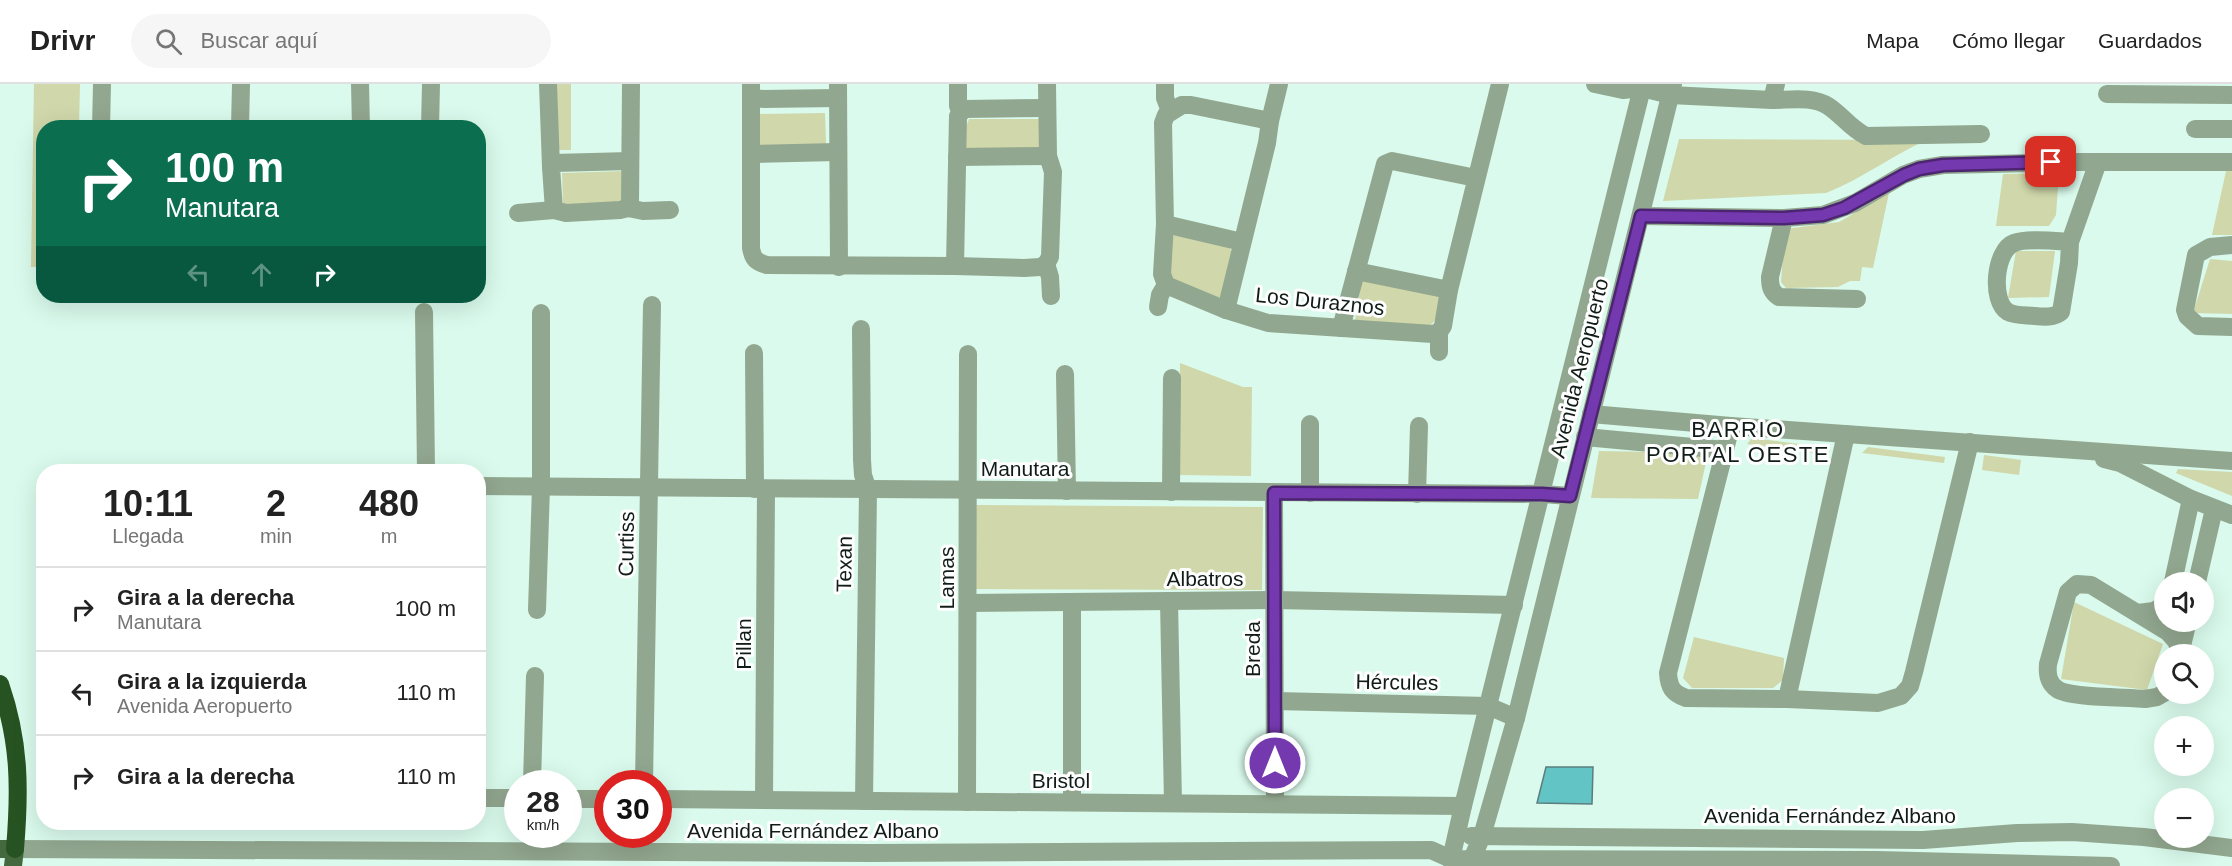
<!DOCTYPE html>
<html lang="es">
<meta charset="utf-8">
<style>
:root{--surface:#fff;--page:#f6f6f6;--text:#222;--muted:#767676;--line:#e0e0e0}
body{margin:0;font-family:Helvetica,sans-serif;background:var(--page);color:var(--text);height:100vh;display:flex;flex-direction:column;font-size:22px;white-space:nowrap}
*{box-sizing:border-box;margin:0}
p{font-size:20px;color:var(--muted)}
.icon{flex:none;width:33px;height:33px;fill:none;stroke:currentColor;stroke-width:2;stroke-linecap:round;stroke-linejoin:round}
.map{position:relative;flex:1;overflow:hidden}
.side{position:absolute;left:36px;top:380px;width:450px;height:366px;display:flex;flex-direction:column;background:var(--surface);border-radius:24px;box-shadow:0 6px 24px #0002}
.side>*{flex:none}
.hud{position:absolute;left:36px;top:36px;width:450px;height:183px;border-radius:24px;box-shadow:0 6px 24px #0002;background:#0b6e4f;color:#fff;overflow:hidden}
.buttons{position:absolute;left:2154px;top:488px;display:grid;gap:12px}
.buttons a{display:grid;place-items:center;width:60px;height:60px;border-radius:50%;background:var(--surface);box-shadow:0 6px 24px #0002;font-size:30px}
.speed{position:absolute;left:504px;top:686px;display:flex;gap:12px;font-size:30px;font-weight:700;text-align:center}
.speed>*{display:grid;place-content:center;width:78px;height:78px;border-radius:50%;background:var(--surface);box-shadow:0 6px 24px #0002;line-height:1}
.speed small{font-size:15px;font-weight:400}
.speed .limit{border:9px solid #d22;background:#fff;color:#111}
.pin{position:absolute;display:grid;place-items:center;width:51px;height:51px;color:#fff;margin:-26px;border-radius:12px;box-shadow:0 3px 9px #0006}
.me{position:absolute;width:66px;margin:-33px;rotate:0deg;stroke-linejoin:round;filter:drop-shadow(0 0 4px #0008)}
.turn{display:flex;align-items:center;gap:21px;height:126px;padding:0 30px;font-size:27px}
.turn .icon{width:78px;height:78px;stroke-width:2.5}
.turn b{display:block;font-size:42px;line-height:51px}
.lanes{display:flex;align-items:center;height:57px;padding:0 30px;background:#0003;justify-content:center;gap:30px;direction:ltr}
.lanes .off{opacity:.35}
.eta{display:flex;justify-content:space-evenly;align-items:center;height:102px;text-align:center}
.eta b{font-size:36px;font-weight:700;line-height:42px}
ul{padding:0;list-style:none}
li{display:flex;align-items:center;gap:18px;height:84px;padding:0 30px;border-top:2px solid var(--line)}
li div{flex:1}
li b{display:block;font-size:22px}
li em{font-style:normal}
header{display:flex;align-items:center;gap:36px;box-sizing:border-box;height:84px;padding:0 30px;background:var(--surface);border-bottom:2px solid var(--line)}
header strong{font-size:28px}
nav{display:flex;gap:33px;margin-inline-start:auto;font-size:21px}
.search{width:420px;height:54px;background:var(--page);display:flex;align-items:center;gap:15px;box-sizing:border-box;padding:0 21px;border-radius:33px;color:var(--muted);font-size:22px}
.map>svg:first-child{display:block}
.green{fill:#d0d7aa}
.building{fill:#62c4c4;stroke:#5b7d7d;stroke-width:1.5}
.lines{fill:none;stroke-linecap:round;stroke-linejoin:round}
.minor{stroke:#92a78f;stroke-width:18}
.major{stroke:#44693f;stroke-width:18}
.highway{stroke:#275322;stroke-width:18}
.route-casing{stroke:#4c2572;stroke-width:15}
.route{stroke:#7539af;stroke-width:10}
.labels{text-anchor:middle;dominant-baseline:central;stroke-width:6;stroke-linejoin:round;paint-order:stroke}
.street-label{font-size:21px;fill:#101c17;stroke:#fefefe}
.neighbourhood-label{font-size:22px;letter-spacing:1.5px;fill:#101c17;stroke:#fefefe}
</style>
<header>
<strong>Drivr</strong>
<div class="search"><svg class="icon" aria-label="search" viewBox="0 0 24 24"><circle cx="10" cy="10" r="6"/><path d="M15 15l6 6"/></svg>Buscar aquí</div>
<nav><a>Mapa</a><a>Cómo llegar</a><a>Guardados</a></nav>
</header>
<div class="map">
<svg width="2232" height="782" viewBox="0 0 2232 782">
<rect width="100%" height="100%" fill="#d9faec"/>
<g class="green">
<polygon points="34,0 80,0 79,43 44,44 43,183 31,183"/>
<polygon points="553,0 571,0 571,66 554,66"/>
<polygon points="825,29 826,61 755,64 754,30"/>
<polygon points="969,35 1041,35 1040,65 966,65 966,43"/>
<path d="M 1679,55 L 1927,56 C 1892,71 1862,95 1826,109 L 1663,117 Z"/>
<polygon points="624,87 625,120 563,121 562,89"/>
<polygon points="2226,87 2232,87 2232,151 2212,151"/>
<polygon points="2059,89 2056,131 2049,142 1996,142 2003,90"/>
<polygon points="1889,109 1873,184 1862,183 1860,197 1850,197 1838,203 1786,204 1781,198 1785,145 1839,138"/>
<polygon points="1179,147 1227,160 1236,173 1225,211 1213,216 1173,200 1167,189 1169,156"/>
<polygon points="2016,167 2055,167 2049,213 2008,214"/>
<polygon points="2210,175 2232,177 2232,230 2193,229"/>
<polygon points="1362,193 1440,211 1437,234 1430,242 1355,237"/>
<polygon points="1180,279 1243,303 1252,303 1251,392 1179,391"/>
<polygon points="1752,354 1830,364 1829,371 1747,360"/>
<polygon points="1868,363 1945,373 1944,379 1862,369"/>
<polygon points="1599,367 1708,369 1698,415 1591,414"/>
<polygon points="1984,371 2021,376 2019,391 1982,386"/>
<polygon points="2178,385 2232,388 2232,412 2176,389"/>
<polygon points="976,421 1263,423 1262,506 975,505"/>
<polygon points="2074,518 2163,560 2147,606 2061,595"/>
<polygon points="1694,553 1784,574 1783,596 1773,604 1692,604 1683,594"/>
</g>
<polygon class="building" points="1546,683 1593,683 1592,720 1537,719"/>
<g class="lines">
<g class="minor">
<polyline points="360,0 361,44"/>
<polyline points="548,0 551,83"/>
<path d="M 751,0 L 751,164 C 753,175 756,178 767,181 L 955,182 L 1024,184 L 1040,183 L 1046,180 L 1050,173 L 1053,88 L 1048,72 L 1047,0"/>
<polyline points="838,0 839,183"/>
<polyline points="958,0 958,22 961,28"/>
<polyline points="1165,0 1165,14 1170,27"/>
<polyline points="1595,0 1623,6 1642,4 1670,11 1772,16 1776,0"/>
<polyline points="2107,10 2232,11"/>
<polyline points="752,15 838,14"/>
<path d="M 1772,16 C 1790,16 1813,12 1828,22 C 1842,31 1851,45 1866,52 L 1981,50"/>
<polyline points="101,44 102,0"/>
<polyline points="240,44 241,0"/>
<polyline points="430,44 431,0"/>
<polyline points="2195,45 2232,45"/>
<polyline points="751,70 837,68"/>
<polyline points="957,73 1048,72"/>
<polyline points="630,77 554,79 551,83 554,126 566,129 620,126 628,124 630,120 631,0"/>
<polyline points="628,124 643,127 670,126"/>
<polyline points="518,129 554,126"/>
<polyline points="1641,132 1784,134 1823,131 1855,119 1903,91 1919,85 1943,81 2075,78 2232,78"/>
<path d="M 1784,134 L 1770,193 C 1770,202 1771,208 1779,213 L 1857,215"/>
<polyline points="1165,140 1242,158"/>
<path d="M 2070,158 C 2055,157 2027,154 2014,159 C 1995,166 1990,217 2008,228 C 2015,232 2027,231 2035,232 C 2044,233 2054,234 2061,228 L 2069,179 L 2070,158 L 2098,78"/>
<polyline points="2232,161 2210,163 2196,171 2185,226 2187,232 2198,242 2232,243"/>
<polyline points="1046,180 1050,193 1051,212"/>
<polyline points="955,182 958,32 964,25 1047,24"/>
<polyline points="1356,187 1449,206"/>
<polyline points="1166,201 1226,226 1268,239 1433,250 1439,248 1443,242 1449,206 1500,0"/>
<polyline points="1166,201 1162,190 1165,140 1163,39 1166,31 1182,21 1191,21 1270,37"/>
<polyline points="1158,223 1160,211 1166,201"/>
<polyline points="1226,226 1267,59 1270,37 1279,0"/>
<polyline points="424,228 426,387"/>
<polyline points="1341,244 1385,80 1392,77 1476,94"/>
<polyline points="861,245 862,376 863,391 868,406 864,717"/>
<polyline points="1439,248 1439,268"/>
<polyline points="754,269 755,405"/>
<polyline points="1065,290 1067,407"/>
<polyline points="1591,330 1731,342 2232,377"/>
<polyline points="1310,340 1310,409"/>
<path d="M 1731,342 L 1668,589 C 1669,603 1672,609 1686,614 L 1787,615 L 1878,619 L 1901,612 L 1910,602 L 1914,588 L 1970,358"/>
<polyline points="1585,353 1725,366"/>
<polyline points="2104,375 2120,379 2191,415 2232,431"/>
<polyline points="478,402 1542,410 1570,412"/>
<polyline points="1171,408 1172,294"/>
<polyline points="1274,409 1275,720"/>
<polyline points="1417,410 1419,342"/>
<polyline points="2173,498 2191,415"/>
<polyline points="2197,498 2214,425"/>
<polyline points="1169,517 1173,719"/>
<polyline points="968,519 1275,516 1514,521"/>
<polyline points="537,526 541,403 541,229"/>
<polyline points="2138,529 2154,527 2164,521"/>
<polyline points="2180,570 2188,537"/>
<path d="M 2164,609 L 2157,613 L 2145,615 C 2127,613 2069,614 2057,605 C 2048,599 2047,590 2048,580 L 2068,508 L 2077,500 L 2091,501 L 2168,548 L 2176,557 L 2181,569"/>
<polyline points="1787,615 1846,350"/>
<polyline points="1275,617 1488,622 1516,634"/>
<polyline points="532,699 535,592"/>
<polyline points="644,699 652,221"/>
<polyline points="478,714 518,714"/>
<polyline points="568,715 608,715"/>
<polyline points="658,715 1463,722"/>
<polyline points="764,716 766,405"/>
<polyline points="967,718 968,270"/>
<polyline points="1072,718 1072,518"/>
<polyline points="1471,752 1923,756 2017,749 2072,748 2144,753 2232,764"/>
<polyline points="15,765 871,769 1431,766 1451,775 1877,776 2111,782"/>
<polyline points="1453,782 1451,775 1463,722 1643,0"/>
<polyline points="1465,782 1472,775 1482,752 1516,634 1673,0"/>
</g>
<polyline class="major" points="0,765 15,765 13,782"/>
<path class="highway" d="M 0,600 C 20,658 20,705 15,765"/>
</g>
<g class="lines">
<g class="route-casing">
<polyline id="route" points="1275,679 1274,409 1542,410 1570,412 1641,132 1784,134 1823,131 1844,124 1904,91 1919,85 1943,81 2051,78"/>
</g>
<use href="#route" class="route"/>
</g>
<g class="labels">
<g class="street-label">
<text transform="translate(1320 217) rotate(6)">Los Duraznos</text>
<text transform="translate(1579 284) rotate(-76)">Avenida Aeropuerto</text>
<text x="1025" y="384">Manutara</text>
<text transform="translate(626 460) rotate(-89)">Curtiss</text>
<text transform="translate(844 480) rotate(-89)">Texan</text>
<text transform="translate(946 494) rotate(-90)">Lamas</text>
<text x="1205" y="494">Albatros</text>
<text transform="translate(743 560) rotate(-90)">Pillan</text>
<text transform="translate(1252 565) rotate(-90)">Breda</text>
<text transform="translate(1397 598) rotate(1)">Hércules</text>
<text x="1061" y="696">Bristol</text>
<text x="1830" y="731">Avenida Fernández Albano</text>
<text x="813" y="746">Avenida Fernández Albano</text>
</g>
<g class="neighbourhood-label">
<text x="1738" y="345">BARRIO<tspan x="1738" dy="25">PORTAL OESTE</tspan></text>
</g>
</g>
</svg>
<div class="buttons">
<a><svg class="icon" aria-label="sound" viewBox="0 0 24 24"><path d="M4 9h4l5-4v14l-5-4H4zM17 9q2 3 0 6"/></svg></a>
<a><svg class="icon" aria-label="search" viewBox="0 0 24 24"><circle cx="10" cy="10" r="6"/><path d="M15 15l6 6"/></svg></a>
<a>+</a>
<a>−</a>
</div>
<div class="speed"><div>28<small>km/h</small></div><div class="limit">30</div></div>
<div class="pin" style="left:2051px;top:78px;background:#d93025"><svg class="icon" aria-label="arrive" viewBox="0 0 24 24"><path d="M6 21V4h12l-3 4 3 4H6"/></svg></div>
<svg class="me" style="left:1275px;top:679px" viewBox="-20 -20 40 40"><circle r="17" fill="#7539af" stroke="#fff" stroke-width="3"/><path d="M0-11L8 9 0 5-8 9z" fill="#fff"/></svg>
<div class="hud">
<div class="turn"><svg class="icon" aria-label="right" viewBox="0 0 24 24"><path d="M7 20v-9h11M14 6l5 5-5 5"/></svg><div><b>100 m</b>Manutara</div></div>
<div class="lanes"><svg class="icon off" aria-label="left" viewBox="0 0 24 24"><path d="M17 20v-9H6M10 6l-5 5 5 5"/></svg><svg class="icon off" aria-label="ahead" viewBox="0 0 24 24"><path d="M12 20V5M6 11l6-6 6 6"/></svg><svg class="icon" aria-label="right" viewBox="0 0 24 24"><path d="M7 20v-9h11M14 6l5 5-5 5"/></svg></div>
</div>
<section class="side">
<div class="eta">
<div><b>10:11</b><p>Llegada</p></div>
<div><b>2</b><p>min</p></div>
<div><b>480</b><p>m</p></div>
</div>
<ul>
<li><svg class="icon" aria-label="right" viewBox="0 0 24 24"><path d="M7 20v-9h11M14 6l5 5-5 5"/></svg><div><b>Gira a la derecha</b><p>Manutara</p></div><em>100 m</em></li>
<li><svg class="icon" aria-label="left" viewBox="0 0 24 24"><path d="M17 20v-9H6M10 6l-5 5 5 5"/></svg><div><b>Gira a la izquierda</b><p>Avenida Aeropuerto</p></div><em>110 m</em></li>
<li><svg class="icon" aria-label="right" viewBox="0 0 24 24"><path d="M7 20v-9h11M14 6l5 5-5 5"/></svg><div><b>Gira a la derecha</b></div><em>110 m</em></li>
</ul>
</section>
</div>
